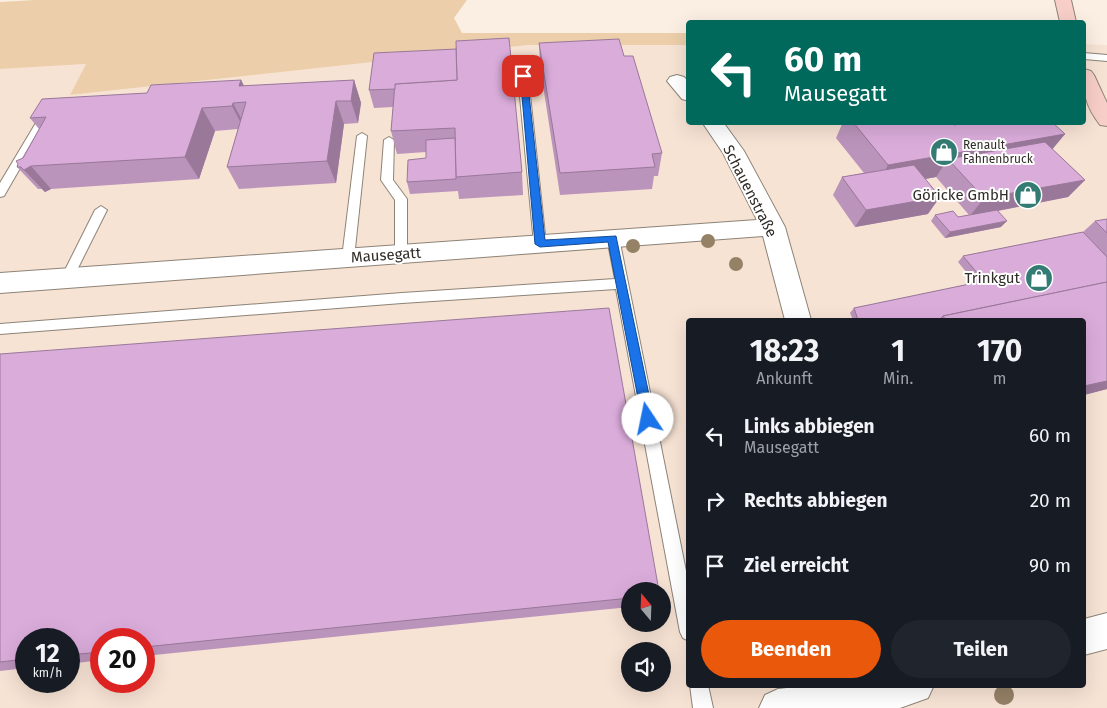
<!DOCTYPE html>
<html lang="de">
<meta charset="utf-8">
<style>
:root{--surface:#171b24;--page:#20242c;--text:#f1f3f6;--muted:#9ea1a6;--accent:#ea580c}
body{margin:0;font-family:"Fira Sans",sans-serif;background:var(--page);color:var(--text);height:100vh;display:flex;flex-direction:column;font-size:19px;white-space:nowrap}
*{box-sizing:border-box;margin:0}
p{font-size:16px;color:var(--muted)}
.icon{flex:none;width:28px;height:28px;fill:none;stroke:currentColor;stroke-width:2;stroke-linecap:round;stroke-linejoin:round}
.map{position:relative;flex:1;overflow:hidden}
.details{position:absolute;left:686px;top:318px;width:400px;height:370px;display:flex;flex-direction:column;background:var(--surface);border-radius:5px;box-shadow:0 5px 20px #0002}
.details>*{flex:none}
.top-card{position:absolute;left:686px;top:20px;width:400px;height:105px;border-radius:5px;box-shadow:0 5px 20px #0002;background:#00695c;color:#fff;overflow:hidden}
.needle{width:32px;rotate:341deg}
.controls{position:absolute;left:621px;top:582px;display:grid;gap:10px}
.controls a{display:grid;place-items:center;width:50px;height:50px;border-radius:50%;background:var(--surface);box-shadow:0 5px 20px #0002;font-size:25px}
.speed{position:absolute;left:15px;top:628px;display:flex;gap:10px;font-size:25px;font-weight:700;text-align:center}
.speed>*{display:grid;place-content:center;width:65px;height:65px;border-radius:50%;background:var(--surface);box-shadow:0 5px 20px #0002;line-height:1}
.speed small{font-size:12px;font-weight:400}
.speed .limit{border:8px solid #d22;background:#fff;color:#111}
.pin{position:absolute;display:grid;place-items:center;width:42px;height:42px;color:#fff;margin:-21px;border-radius:10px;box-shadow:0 2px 8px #0006}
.me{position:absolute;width:55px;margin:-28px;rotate:349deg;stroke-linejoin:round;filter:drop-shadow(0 0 4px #0008)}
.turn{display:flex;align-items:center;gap:18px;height:105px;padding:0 15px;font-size:22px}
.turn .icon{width:65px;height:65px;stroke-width:2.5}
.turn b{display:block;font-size:35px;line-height:42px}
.eta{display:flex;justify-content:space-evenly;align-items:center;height:85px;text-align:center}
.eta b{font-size:30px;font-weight:700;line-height:35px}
.action{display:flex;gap:10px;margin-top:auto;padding:10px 15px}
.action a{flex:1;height:58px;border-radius:30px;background:var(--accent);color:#fff;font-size:20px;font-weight:700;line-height:58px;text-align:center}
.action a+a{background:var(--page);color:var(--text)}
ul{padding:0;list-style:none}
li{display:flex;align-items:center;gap:15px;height:65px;padding:0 15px}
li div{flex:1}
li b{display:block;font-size:19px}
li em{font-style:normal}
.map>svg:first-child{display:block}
.commercial{fill:#f7e3d4;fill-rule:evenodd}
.green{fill:#ecceab}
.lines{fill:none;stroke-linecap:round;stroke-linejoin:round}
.lane-casing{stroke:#8d8377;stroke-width:2}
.street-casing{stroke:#8d8377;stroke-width:2}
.secondary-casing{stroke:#8d8377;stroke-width:2}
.lane{fill:#fff;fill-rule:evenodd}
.street{fill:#fff;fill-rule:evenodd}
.secondary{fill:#f8cec8;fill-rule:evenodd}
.tree{fill:#958166}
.wall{fill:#bb94bb}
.shaded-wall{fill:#997899}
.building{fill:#daacda;stroke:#997899}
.route{fill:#1a73e8;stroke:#114b97}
.labels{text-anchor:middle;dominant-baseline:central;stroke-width:4;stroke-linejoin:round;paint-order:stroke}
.far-poi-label{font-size:12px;fill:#302c27;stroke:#fff;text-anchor:start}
.street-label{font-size:15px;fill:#302c27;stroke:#fff}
.poi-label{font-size:15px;fill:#302c27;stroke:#fff;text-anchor:end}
</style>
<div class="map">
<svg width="1107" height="708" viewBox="0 0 1107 708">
<rect width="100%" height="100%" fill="#fbefe3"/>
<path class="commercial" d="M 1084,44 L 1107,45 L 1107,708 L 0,708 L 0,69 L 86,64 L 71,95 L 528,45 L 689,45 L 689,122 L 1084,122 ZM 689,320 L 1084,320 L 1084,685 L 689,685 ZM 630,591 L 662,591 L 662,624 L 630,624 ZM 26,639 L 69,639 L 69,681 L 26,681 ZM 101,639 L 144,639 L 144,681 L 101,681 ZM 630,651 L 662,651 L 662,684 L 630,684 Z"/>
<polygon class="green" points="35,0 467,0 454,18 462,33 689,33 689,45 528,45 70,95 86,64 0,69 0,2"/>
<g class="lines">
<g class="lane-casing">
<g id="lane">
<polygon points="1084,53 1107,55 1107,61 1084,59"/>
<polygon points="523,73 528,76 546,244 540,248 534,244 518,76"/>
<polygon points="48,108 53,111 4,196 0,197 0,183 43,111"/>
<polygon points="362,133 367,136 354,258 352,261 344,261 342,258 357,136"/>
<polygon points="389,137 394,140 393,180 407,199 407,254 405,257 397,257 395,254 395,200 381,180 384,140"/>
<polygon points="101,206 107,210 73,278 71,281 63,281 61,278 95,210"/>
<polygon points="613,234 619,238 689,586 689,641 683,638 680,632 616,289 402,303 0,334 0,324 402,293 615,279 607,238"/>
<polygon points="690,685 708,685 713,708 693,708"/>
</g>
</g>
<g class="street-casing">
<g id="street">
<polygon points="677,75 684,77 689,82 689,101 682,99 667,81 670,77"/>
<polygon points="702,122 723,122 744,151 785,227 811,320 785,320 763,236 0,293 0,273 757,220 723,153"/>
<polygon points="1107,613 1107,649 1084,655 1084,619"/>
<polygon points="813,685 934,685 928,698 900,708 759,708 765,695 778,689"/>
</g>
</g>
<g class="secondary-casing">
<g id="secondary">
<polygon points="1055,0 1071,0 1076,22 1060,22"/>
<path d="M 1084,69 L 1091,71 L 1094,75 L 1107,103 L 1107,126 L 1100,125 C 1085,105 1083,93 1084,69 Z"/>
</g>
</g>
<use href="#lane" class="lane"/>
<use href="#street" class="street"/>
<use href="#secondary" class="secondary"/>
</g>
<g class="tree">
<circle cx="708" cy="241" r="7"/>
<circle cx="633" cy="246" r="7"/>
<circle cx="736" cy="264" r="7"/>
<circle cx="1004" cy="695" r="10"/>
</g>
<g class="wall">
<polygon points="539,43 624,56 662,153 658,176 654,176 652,189 560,195 540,66"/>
<polygon points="374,53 522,172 523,195 459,199 458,191 410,194 407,182 426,158 426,152 397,154 391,131 393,107 374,108 369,90"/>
<polygon points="241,80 244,86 354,80 361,103 358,123 344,124 336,183 239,189 227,167 238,129 215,131 199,179 51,189 45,192 42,189 38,189 17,167 39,129 30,118 147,93"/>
<polygon points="843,122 954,125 1065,134 1052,149 1085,180 1068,197 998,211 1001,227 945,238 931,221 935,215 958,217 969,215 936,177 925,179 928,214 855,227 833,195 842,177 864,173 836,138"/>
<polygon points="1107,219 1107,389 1084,395 1084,320 853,320 850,313 854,308 975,283 958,262 963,256 1083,232 1095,221"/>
<polygon points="0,354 630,591 630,607 144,656 144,639 101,639 101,660 69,664 69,639 26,639 26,668 0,671"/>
</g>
<g class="shaded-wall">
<polygon points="241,80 252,102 239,86"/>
<polygon points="354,80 361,103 358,123 351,101"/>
<polygon points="336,101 344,124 336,183 327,161"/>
<polygon points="233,103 245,126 244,129 232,106"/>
<polygon points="202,108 215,131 199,179 185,157"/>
<polygon points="1065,134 1046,157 948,159 936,177 875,188 888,165"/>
<polygon points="31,166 51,189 45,192 24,170"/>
<polygon points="1085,180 1068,197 970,216 984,198"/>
<polygon points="940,197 928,214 855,227 866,210"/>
<polygon points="1007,221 1001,227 945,238 950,232"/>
<polygon points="1107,381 1107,389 1084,395 1084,386"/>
</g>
<g class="building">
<polygon points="509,38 522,172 456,177 455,128 391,131 395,84 457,80 456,41"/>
<polygon points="619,39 624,56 633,56 662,153 652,154 655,167 560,173 539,43"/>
<polygon points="456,49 457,80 395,84 395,89 369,90 374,53"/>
<polygon points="241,80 239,86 354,80 351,101 336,101 327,161 227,167 246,102 233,103 232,106 202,108 185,157 31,166 24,170 21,167 17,167 18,164 16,161 23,158 46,117 30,118 42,99 147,93 151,85"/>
<polygon points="853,122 951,122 954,125 970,122 1052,122 1065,134 888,165"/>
<polygon points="455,138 456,179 407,182 408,160 426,158 426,140"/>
<polygon points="1045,142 1085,180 984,198 948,159"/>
<polygon points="914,165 940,197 866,210 842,177"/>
<polygon points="997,210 1007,221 950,232 935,215 953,211 958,217"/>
<polygon points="1107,219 1107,233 1095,221"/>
<polygon points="1083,232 1107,257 1107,282 943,316 939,320 858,320 854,308 984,281 963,256"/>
<polygon points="1107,282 1107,381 1084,386 1084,320 946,320 943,316"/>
<polygon points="609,308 659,591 630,591 630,598 144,647 144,639 101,639 101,652 69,655 69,639 26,639 26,659 0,662 0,354"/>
</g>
<polygon class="route" points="520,74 527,76 545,240 616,236 654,419 653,423 648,424 644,423 642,419 608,242 540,247 535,244"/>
<defs>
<g id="shop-disc" transform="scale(1.4375)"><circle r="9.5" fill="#347b74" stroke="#fff"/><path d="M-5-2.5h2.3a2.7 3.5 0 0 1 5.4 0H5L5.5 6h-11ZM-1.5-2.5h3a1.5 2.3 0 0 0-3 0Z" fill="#fff"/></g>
</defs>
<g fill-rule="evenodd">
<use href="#shop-disc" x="944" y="152"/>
<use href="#shop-disc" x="1028" y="195"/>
<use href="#shop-disc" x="1039" y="278"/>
</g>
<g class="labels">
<g class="far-poi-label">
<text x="963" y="145">Renault<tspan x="963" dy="14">Fahnenbruck</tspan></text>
</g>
<g class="street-label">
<text transform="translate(750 191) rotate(63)">Schauenstraße</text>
<text transform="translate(386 255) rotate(-4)">Mausegatt</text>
</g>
<g class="poi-label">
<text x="1009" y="195">Göricke GmbH</text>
<text x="1020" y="278">Trinkgut</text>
</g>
</g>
</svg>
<div class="controls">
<a><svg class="needle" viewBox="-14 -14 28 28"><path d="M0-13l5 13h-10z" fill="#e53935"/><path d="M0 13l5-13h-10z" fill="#9ea1a6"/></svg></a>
<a><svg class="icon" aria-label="sound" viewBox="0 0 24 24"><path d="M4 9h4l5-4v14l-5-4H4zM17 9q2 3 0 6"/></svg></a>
</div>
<div class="speed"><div>12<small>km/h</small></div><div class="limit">20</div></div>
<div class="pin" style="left:523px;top:76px;background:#d93025"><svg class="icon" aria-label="arrive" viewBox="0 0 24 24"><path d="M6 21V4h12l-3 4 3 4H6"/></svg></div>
<svg class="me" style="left:648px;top:419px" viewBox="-20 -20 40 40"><circle r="19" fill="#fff"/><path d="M0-13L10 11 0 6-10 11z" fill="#1a73e8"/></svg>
<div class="top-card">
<div class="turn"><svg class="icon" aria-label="left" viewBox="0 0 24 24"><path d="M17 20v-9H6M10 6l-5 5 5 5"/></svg><div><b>60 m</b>Mausegatt</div></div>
</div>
<section class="details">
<div class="eta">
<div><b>18:23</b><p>Ankunft</p></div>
<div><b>1</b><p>Min.</p></div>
<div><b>170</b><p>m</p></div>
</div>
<ul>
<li><svg class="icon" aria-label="left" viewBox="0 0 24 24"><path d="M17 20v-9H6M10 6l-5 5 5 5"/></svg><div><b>Links abbiegen</b><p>Mausegatt</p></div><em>60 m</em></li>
<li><svg class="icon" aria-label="right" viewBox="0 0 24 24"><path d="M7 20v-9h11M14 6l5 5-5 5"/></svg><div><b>Rechts abbiegen</b></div><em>20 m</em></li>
<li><svg class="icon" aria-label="arrive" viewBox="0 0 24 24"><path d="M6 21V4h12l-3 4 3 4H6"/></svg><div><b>Ziel erreicht</b></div><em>90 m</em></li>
</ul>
<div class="action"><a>Beenden</a><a>Teilen</a></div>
</section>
</div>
